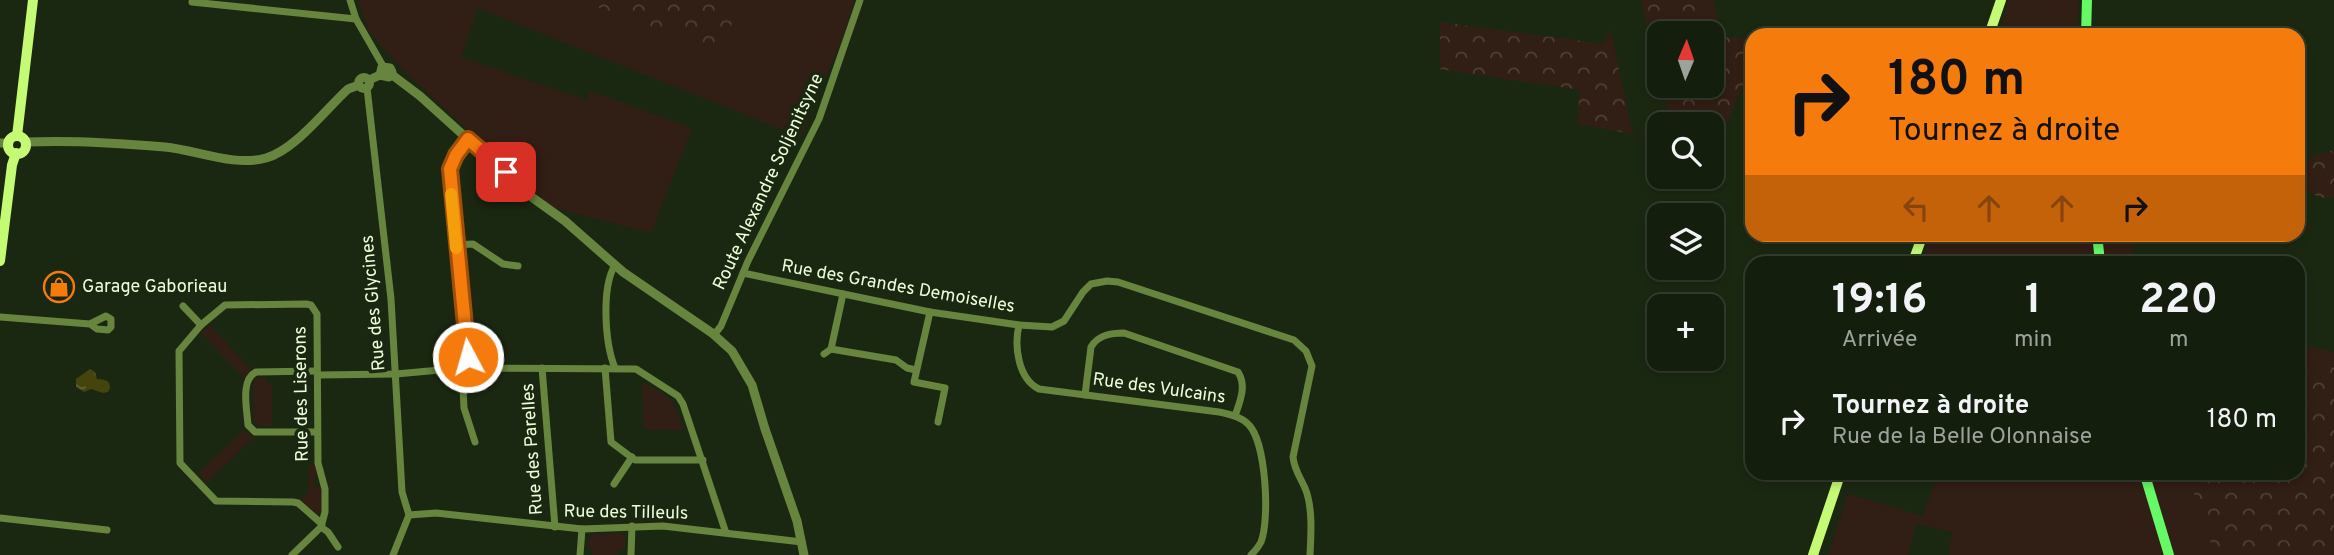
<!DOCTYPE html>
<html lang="fr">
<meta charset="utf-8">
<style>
:root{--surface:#141e0d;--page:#1d2716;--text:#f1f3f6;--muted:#9da29d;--line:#333c2e}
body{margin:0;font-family:Overpass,sans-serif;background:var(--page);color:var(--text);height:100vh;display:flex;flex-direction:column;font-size:26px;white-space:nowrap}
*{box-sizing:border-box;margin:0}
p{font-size:23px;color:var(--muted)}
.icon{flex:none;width:38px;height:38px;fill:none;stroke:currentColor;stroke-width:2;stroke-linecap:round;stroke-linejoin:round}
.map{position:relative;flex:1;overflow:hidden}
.sheet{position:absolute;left:1745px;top:256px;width:560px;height:224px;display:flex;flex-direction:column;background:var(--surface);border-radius:21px;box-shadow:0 4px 10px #0003,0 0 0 2px var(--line)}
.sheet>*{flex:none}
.top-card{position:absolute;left:1745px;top:28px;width:560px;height:214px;border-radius:21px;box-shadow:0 4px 10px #0003,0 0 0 2px var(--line);background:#f57b0d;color:#111;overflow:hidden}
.needle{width:46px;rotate:2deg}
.tools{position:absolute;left:1647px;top:21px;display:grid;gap:14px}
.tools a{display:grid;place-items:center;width:77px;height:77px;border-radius:14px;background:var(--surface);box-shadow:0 4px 10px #0003,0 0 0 2px var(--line);font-size:35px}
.pin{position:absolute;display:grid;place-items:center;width:60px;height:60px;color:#fff;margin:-30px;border-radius:14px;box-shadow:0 4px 10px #0006}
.me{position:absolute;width:77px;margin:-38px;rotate:354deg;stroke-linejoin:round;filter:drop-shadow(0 0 5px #0008)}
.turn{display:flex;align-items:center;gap:24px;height:147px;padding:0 28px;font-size:32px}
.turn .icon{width:91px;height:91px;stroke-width:2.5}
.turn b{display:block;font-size:49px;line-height:60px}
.lanes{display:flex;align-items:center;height:66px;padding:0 28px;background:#0003;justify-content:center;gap:35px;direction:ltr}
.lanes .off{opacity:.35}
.eta{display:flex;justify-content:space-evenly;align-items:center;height:119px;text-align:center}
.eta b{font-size:42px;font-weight:700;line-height:49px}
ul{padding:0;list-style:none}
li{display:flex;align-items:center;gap:21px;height:91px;padding:0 28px}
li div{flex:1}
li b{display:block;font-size:26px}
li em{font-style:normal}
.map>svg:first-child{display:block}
.green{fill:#311e14}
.forest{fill:url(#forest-crowns)}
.water{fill:url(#water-ripples)}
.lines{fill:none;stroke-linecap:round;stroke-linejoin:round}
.minor{stroke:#67853e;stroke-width:7}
.tertiary{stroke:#67853e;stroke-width:9}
.secondary{stroke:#c4fa74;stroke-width:10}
.primary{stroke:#65f965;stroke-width:10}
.route-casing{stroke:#9f5008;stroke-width:18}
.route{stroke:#f57b0d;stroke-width:12}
.slow{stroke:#f59e0b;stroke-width:12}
.labels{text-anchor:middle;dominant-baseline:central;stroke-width:7;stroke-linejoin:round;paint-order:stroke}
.street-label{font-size:18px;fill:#ecfed9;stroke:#1b2811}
.poi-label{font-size:18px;fill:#ecfed9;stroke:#1b2811;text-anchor:start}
</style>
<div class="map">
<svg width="2334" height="555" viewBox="0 0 2334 555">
<defs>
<pattern id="forest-crowns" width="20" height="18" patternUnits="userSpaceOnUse" patternTransform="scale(1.75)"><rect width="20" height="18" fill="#311e14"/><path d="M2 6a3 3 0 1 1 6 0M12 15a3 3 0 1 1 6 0" fill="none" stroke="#4f4036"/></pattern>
<pattern id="water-ripples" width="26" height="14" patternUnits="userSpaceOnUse" patternTransform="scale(1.75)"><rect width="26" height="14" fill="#44450d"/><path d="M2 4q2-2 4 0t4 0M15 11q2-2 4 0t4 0" fill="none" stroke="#5f6130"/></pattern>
</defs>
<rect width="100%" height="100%" fill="#1b2811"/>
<g class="green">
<polygon points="358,0 855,0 842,38 801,137 478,8 461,57 586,100 590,91 692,128 651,233 551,207 405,72 369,32"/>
<polygon points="2008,0 2079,0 2077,35 1999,35"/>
<polygon points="1931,234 2130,235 2135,262 1922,262"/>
<polygon points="210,325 251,369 244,378 201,333"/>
<polygon points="2298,345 2334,352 2334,555 1949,555 1952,532 1916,524 1908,555 1828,555 1848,494 1923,516 1938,473 2298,472"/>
<polygon points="266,377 266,383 272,383 272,426 259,426 253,419 253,383 256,378"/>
<path d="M 642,384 C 669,391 676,405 683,430 L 648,430 L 644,427 Z"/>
<polygon points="244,430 250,436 256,436 206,483 198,473"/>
<polygon points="315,464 318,477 313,480 315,488 321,485 322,511 318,514 306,506 301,498 308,494 309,466"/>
<polygon points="619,533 625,535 625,549 618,550 617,555 592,555 592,550 587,546 591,535"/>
</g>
<g class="forest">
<polygon points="578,0 739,0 723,53"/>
<polygon points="1641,0 1714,0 1721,37 1752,39 1752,63 1717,146 1712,145 1712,124 1671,124 1662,86 1712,86 1712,33 1659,33 1659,75"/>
<polygon points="1440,22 1604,44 1610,28 1633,134 1577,124 1580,90 1440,69"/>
<path d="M 2334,150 L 2334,198 C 2320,199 2312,195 2302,185 L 2310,157 Z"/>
<polygon points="2298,354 2334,361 2334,555 2215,555 2187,473 2298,472"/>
</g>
<path class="water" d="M 90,369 L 95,372 L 97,379 C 104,380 110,379 110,388 L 108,392 L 103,393 L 91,389 L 84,392 L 76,387 L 76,379 Z"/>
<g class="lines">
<g class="minor">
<polyline points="350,0 356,19 383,66"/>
<polyline points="192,2 356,19"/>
<polyline points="367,88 391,299 402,492 409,515"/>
<polyline points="455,245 473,244 503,264 518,266"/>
<path d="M 743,273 L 930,312 L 1019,325 L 1052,327 L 1064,321 L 1083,292 L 1091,284 L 1107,281 L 1118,282 L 1294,340 L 1306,351 L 1312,366 L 1293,457 C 1294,469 1300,477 1305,488 C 1313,507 1311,535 1310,555"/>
<polyline points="183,306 201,325"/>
<polyline points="930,312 914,382 945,388 938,422"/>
<polyline points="0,317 90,324 106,316 111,319 111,327 108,330 97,329 90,324"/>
<path d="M 1019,325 C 1014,346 1018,379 1039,389 L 1219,412 C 1230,414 1242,417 1249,425 C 1266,443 1270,519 1261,542 C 1258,548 1255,551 1251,555"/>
<polyline points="714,335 721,326 748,261 819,119 860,0"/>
<polyline points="831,349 896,360 907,368 916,370"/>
<polyline points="824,354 831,349 843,294"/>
<polyline points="462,368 464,408 475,442"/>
<polyline points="468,368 449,178 452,163 468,140"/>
<polyline points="542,368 555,527"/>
<polyline points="605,368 611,442 635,460 703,460"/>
<path d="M 615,368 C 605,344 601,288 615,265"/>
<polyline points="318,375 396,374 462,368 636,369 678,396 683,404 726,533"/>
<path d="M 1085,395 L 1091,347 C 1098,335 1111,333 1124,333 L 1238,372 C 1247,386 1240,401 1235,416"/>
<path d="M 317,432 L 255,432 L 248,425 C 247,409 240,380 256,372 L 317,371"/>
<polyline points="614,484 632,457"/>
<polyline points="409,515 436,513 582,529 663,526 802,542"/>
<polyline points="0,518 107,530"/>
<polyline points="321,527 328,532 338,547"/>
<polyline points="292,555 321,527 325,512 325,489 318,463 317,314 311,305 306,304 225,305 201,325 179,351 180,463 216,501 293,502 298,503 322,524"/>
<polyline points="393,555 409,515"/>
<polyline points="580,555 582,529"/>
<polyline points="631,555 632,526"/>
</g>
<g class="tertiary">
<polyline points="391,74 420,96 533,198 565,221 623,272 712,333 732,351 752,385 765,429 797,521 804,555"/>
<circle cx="364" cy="83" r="5.5"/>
<polyline points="369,80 380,75 389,77 392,72 390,68 382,67 380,75"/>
<path d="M 26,142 C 71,140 120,143 165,147 C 197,150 234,167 266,158 C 295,150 326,109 348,89 L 359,85"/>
<polyline points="0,143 9,143"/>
</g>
<g class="secondary">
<polyline points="1989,35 2001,0"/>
<polyline points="17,136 33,0"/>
<circle cx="17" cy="145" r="9"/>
<polyline points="0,261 12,165 16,153"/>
<polyline points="1913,262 1923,234"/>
<polyline points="1813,555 1841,472"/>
</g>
<g class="primary">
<polyline points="2086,35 2087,0"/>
<polyline points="2097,234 2100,262"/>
<polyline points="2144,472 2169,555"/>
</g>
</g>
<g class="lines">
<g class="route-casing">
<polyline id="route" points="468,357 450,169 456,155 468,139 506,172"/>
</g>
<use href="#route" class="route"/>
<polyline class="slow" points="451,194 456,248"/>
</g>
<defs>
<g id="shop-ring" transform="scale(1.575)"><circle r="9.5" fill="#1b2811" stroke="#f57b0d" stroke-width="1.5"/><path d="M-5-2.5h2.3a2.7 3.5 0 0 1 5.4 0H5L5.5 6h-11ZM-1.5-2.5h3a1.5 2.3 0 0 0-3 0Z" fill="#f57b0d"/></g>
</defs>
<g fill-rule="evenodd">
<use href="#shop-ring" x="59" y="287"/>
</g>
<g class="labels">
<g class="street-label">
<text transform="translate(769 182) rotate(-65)">Route Alexandre Soljenitsyne</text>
<text transform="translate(898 287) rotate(10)">Rue des Grandes Demoiselles</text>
<text transform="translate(374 303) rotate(-95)">Rue des Glycines</text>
<text transform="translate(1159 389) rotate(8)">Rue des Vulcains</text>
<text transform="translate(302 394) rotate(-91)">Rue des Liserons</text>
<text transform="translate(533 449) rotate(-94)">Rue des Parelles</text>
<text transform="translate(626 513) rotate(1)">Rue des Tilleuls</text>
</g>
<g class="poi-label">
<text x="82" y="287">Garage Gaborieau</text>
</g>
</g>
</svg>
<div class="tools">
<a><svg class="needle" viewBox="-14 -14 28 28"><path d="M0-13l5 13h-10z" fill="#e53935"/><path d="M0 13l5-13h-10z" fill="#9da29d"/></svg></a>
<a><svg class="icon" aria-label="search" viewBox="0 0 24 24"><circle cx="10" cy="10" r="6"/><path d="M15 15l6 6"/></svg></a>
<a><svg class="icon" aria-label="layers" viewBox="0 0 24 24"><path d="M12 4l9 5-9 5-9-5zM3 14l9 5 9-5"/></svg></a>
<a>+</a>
</div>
<div class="pin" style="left:506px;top:172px;background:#d93025"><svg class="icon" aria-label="arrive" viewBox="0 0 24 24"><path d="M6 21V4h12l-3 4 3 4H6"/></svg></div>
<svg class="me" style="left:468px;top:357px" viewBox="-20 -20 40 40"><circle r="17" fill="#f57b0d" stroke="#fff" stroke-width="3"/><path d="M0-11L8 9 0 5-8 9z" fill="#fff"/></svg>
<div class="top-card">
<div class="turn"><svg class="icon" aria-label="right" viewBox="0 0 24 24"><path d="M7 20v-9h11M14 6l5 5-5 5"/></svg><div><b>180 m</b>Tournez à droite</div></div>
<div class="lanes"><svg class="icon off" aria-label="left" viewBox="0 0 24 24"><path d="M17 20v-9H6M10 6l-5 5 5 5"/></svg><svg class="icon off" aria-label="ahead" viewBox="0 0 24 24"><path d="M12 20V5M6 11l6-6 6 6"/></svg><svg class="icon off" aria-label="ahead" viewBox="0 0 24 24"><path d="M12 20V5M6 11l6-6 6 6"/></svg><svg class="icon" aria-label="right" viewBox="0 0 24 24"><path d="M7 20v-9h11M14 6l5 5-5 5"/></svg></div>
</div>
<section class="sheet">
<div class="eta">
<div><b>19:16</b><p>Arrivée</p></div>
<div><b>1</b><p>min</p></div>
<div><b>220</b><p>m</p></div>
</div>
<ul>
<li><svg class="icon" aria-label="right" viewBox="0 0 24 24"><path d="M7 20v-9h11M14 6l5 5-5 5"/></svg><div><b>Tournez à droite</b><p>Rue de la Belle Olonnaise</p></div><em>180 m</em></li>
</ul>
</section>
</div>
